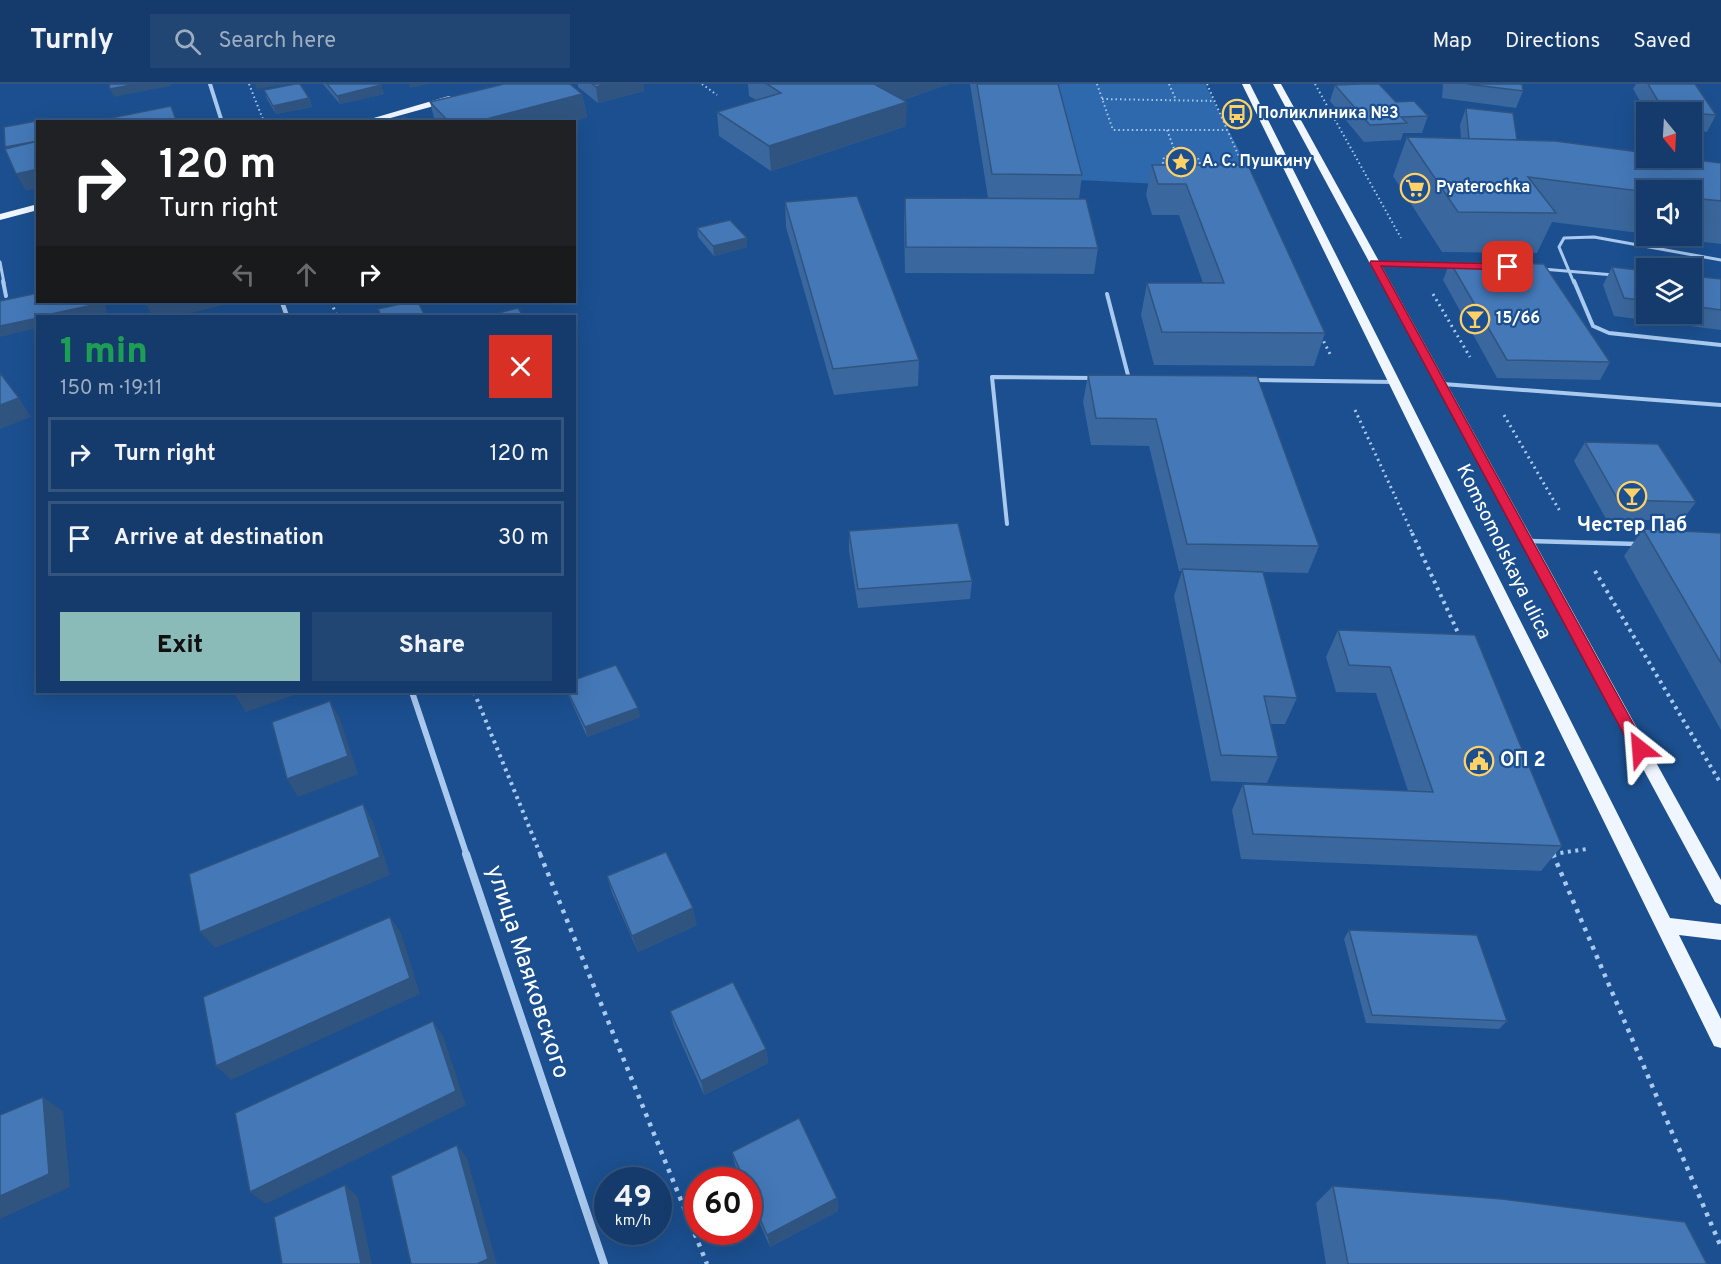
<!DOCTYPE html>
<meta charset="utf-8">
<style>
:root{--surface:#143b6b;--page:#214673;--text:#f1f3f6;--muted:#9dadc1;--line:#33557e;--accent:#8bbbb9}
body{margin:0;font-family:Overpass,sans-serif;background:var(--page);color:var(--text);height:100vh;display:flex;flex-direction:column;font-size:22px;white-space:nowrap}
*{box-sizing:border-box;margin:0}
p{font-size:20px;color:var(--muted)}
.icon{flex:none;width:33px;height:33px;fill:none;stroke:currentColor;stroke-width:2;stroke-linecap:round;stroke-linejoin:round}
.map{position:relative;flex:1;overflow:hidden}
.sheet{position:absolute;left:36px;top:231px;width:540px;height:378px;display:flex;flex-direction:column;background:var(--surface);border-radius:0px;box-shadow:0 6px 24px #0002,0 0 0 2px var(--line)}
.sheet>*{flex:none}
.top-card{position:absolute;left:36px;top:36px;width:540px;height:183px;border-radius:0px;box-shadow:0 6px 24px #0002,0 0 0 2px var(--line);background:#202124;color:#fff;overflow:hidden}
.needle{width:39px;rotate:162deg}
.buttons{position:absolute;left:1636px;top:18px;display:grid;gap:12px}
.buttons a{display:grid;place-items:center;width:66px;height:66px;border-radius:0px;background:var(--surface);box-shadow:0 6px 24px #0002,0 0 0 2px var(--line);font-size:30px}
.speed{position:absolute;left:594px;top:1083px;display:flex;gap:12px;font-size:30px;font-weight:700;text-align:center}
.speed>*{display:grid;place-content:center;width:78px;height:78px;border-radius:50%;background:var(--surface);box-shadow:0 6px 24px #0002,0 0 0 2px var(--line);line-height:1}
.speed small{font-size:15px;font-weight:400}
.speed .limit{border:9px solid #d22;background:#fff;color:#111}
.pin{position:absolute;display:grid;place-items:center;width:51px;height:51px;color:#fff;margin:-26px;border-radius:12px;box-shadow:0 3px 9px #0006}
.me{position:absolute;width:66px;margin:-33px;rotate:332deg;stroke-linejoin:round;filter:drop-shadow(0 0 4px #0008)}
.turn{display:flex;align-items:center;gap:21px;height:126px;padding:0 24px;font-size:27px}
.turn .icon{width:78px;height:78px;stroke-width:2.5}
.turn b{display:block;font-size:42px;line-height:51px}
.lanes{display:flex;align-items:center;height:57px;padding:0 24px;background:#0003;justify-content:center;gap:30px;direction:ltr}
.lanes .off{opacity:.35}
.round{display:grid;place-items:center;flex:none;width:63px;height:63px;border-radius:0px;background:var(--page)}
.overview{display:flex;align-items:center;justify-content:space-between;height:102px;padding:0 24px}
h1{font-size:36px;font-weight:800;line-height:45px;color:#1e9e55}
.action{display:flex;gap:12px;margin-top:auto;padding:12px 24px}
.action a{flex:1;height:69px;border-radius:0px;background:var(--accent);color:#111;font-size:24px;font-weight:800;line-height:69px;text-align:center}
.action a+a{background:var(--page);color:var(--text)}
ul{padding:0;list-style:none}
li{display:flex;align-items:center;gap:18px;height:75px;margin:0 12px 9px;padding:0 12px;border:3px solid var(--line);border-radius:0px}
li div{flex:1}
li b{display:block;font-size:22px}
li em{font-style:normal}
header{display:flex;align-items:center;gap:36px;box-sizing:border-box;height:84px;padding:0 30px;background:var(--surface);border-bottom:2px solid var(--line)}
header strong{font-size:28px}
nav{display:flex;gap:33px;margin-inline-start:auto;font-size:21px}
.search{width:420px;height:54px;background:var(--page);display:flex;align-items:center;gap:15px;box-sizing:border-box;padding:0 21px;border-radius:0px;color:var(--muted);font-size:22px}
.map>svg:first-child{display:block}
.green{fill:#2e69ad}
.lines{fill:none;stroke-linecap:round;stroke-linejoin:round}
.path-far3{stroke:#a9c9ee;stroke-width:2;stroke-dasharray:1.5 3;stroke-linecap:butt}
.path-far2{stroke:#a9c9ee;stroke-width:3;stroke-dasharray:2 4;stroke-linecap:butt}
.path-far1{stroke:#a9c9ee;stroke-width:4;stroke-dasharray:3 4.5;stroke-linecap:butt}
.path{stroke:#a9c9ee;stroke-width:4.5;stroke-dasharray:4 6;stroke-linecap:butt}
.service-far2{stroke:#a9c9ee;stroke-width:3}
.service-far1{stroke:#a9c9ee;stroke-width:4}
.service{stroke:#a9c9ee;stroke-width:4.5}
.minor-far3{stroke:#a9c9ee;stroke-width:4}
.minor-far2{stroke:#a9c9ee;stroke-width:4.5}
.minor-far1{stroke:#a9c9ee;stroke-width:6}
.minor{stroke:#a9c9ee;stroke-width:8}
.primary{fill:#f0f6ff;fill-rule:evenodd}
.wall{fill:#3a679d}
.shaded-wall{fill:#305480}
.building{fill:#4478b7;stroke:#305480;stroke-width:1.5}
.route{fill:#e11d48;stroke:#92132f;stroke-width:1.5}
.labels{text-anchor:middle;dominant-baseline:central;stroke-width:4.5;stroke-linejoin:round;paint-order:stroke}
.far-poi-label{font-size:16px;font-weight:bold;fill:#fff;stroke:#1b4f8f;text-anchor:start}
.poi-label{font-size:20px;font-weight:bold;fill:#fff;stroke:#1b4f8f}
.street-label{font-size:20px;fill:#fff;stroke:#1b4f8f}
.near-street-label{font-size:24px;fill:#fff;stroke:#1b4f8f}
</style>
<header>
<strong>Turnly</strong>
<div class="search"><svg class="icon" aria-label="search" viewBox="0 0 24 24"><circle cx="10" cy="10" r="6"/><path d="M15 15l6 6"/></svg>Search here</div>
<nav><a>Map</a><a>Directions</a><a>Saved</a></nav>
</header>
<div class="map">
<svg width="1721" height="1180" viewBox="0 0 1721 1180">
<rect width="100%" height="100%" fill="#1b4f8f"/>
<polygon class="green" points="1052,0 1205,0 1259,105 1079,96"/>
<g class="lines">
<g class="path-far3">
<polyline points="249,0 264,38"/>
<polyline points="702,0 717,11"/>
<polyline points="1097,0 1113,46 1227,46"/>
<polyline points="1169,0 1176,16"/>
<polyline points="1207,0 1244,84"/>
<polyline points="1315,0 1401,154"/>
<polyline points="1102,15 1215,17"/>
<polyline points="1167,46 1176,70"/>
<polygon points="1176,70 1198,74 1201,83 1181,88 1163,79 1164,73"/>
</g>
<g class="path-far2">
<polyline points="1433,210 1470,273"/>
<polyline points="331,218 337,232"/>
<polyline points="1321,252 1330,270"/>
<polyline points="1355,326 1413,451"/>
<polyline points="1504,331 1561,429"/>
</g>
<g class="path-far1">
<polyline points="1412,449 1460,553"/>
<polyline points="1595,487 1721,700"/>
<polyline points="474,608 541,772"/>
<polyline points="1553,770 1587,765"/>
</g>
<g class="path">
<polyline points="540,770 707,1180"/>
<polyline points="1553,770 1721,1163"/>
</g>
<g class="service-far2">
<polyline points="0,178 4,199"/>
<polyline points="1374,179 1453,182"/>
<polyline points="1542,185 1614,191"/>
<polyline points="1574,199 1559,163 1564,154 1594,153 1721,176"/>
</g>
<g class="service-far1">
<polyline points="3,197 6,212"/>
<polyline points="1574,197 1593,242 1609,249 1721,261"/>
<polyline points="1107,210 1129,295"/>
<polyline points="1253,296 1394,298"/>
<polyline points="1443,300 1721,321"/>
<polyline points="1007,440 992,293 1092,294"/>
</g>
<polyline class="service" points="1529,457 1637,460"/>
<polyline class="minor-far3" points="210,0 222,38"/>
<polyline class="minor-far2" points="282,218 287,232"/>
<polyline class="minor-far1" points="412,608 467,772"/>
<polyline class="minor" points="466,770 604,1180"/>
<g class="primary">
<polygon points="1242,0 1250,0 1670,834 1721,840 1721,856 1679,851 1721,935 1721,964 1714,962"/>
<polygon points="1273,0 1281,0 1721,796 1721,821 1715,818"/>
<polygon points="449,12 452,13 452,17 376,38 360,38"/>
<polygon points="38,120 38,126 0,136 0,130"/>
</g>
</g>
<g class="wall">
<polygon points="323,0 380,0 384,10 340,20"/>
<polygon points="578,0 643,0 644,7 598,19 578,3"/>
<polygon points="748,0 949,0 903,16 906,42 771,87 719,52 717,28 756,16 749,12"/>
<polygon points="970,0 1058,0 1082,91 1079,115 1098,164 1094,190 905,189 904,139 905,114 988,114"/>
<polygon points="1443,0 1522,0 1523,7 1516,24 1442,14"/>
<polygon points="1636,0 1695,0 1716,31 1707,48 1692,46 1692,28 1647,29 1633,5"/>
<polygon points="1335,1 1396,18 1428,32 1422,49 1403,49 1401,56 1364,58 1330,17"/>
<polygon points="264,6 309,14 312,23 276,30 267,15"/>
<polygon points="582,10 587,33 571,38 435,38 430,18"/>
<polygon points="1466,24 1517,56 1721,79 1721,160 1655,152 1692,152 1692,106 1647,106 1647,150 1552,138 1537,169 1442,168 1393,92 1407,53 1461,55 1460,41"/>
<polygon points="1152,81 1248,81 1325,249 1314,282 1154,281 1141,231 1147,199 1203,199 1179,131 1152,131 1146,111"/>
<polygon points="785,118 919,276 918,302 834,311 786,143"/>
<polygon points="697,144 747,163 714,172 698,153"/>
<polygon points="1450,178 1610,278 1600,296 1497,294 1443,196"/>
<polygon points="1612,183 1647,187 1647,230 1692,230 1692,192 1721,195 1721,246 1614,232 1603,201"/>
<polygon points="1088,291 1257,292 1319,462 1308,489 1263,488 1297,614 1285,640 1270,640 1278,673 1267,699 1211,697 1174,512 1182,487 1179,487 1149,362 1091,361 1083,318"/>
<polygon points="1585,358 1696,418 1682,437 1606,435 1574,377"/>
<polygon points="1643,445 1721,449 1721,646 1624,472"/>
<polygon points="849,447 972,497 970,515 858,524 849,466"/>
<polygon points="1338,546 1475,551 1562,762 1541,787 1241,775 1232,726 1243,700 1408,707 1376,609 1336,608 1326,573"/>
<polygon points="567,608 574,608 640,633 587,653"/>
<polygon points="607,792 697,841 638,868 612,809"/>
<polygon points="1349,846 1507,937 1499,945 1366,939 1344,855"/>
<polygon points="670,927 766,965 768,979 704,1011 674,942"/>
<polygon points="732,1068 837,1114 838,1127 770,1163 748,1113 748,1096 742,1096 735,1081"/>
<polygon points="1333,1102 1707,1180 1326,1180 1316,1119"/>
</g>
<g class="shaded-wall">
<polygon points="136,0 170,0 171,2 114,13 110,5"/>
<polygon points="255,0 288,0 257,5"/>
<polygon points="409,0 428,0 410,4"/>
<polygon points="606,0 643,0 644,7 598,19 596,3"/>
<polygon points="877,0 949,0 876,25"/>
<polygon points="381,1 384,10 340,20 337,12"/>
<polygon points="582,10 587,33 571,38 475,38"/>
<polygon points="309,14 312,23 276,30 273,22"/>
<polygon points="907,18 906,42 771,87 769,62"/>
<polygon points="38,57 10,72 5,63"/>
<polygon points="38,85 38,104 26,107 16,90"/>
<polygon points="747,154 747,163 714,172 713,162"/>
<polygon points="101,218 105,218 107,229 90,232 42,232"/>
<polygon points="154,218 237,218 177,232 152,232 146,220"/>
<polygon points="38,234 38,244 0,253 0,242"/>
<polygon points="19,314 31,333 0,345 0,321"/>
<polygon points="239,608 302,608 246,628 234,609"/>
<polygon points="330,617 340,635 358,690 298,713 287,695"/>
<polygon points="638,624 640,633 587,653 585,643"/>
<polygon points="363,720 373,738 390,791 215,864 200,848"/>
<polygon points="693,824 697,841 638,868 632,852"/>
<polygon points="390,833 401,849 420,910 231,996 216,982"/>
<polygon points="433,937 443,952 466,1021 266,1120 250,1108"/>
<polygon points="766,965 768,979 704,1011 701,997"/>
<polygon points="43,1013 63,1027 70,1103 0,1135 0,1112"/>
<polygon points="457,1061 467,1074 497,1180 477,1180"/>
<polygon points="345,1101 358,1113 372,1180 361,1180"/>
<polygon points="837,1114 838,1127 770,1163 767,1151"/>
</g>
<g class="building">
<polygon points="109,0 136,0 110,5"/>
<polygon points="295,0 300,0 309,14 273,22 264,6"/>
<polygon points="327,0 380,0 381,1 337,12"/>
<polygon points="504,0 570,0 582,10 475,38 449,38 430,18"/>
<polygon points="592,0 606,0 596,3"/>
<polygon points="767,0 874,0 907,18 769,62 717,28 781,9"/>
<polygon points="977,0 1058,0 1082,91 992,90"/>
<polygon points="1361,0 1379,0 1396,18 1414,17 1428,32 1401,33 1407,39 1370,41 1335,1"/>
<polygon points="1467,0 1522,0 1523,7"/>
<polygon points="1648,0 1695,0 1716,31 1664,27"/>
<polygon points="171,22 176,36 168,38 112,38 111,34"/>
<polygon points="1466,24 1513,29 1517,56 1469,55"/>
<polygon points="405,33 410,38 387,38"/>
<polygon points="47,35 47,38 38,38 38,57 5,63 4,43"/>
<polygon points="1407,53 1555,57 1647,69 1647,74 1680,74 1721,79 1721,117 1692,114 1692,106 1647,106 1647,108 1528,93 1556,129 1458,128"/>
<polygon points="38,57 38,85 16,90 5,65"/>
<polygon points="1152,81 1248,81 1325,249 1162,248 1147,199 1224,199 1186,100 1158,100"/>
<polygon points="857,112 919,276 833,285 785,118"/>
<polygon points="905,114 1086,115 1098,164 906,163"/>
<polygon points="730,136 747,154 713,162 697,144"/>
<polygon points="1450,178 1544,180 1610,278 1507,276"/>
<polygon points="1612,183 1647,187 1647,217 1624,214"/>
<polygon points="1692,192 1721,195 1721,226 1692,222"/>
<polygon points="38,209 38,218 101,218 102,219 42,232 38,232 38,234 0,242 0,217"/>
<polygon points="409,218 418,218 425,232 381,232 378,225"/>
<polygon points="518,224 523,232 487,232"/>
<polygon points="0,289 19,314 0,321"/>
<polygon points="1088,291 1257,292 1319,462 1187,460 1156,335 1096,334"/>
<polygon points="1585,358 1658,360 1696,418 1618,416"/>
<polygon points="958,439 972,497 858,505 849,447"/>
<polygon points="1643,445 1721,449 1721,579"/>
<polygon points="1182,485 1263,488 1297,614 1264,612 1278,673 1221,671"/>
<polygon points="1338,546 1475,551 1562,762 1253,750 1243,700 1433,708 1390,583 1349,581"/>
<polygon points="616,581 638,624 585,643 568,608 574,608 574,596"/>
<polygon points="330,617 348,672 287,695 272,638"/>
<polygon points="363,720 380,773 200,848 189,790"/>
<polygon points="666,768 693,824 632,852 607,792"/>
<polygon points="390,833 410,894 216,982 203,913"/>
<polygon points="1349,846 1477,851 1507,937 1372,931"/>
<polygon points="733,898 766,965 701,997 670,927"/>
<polygon points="433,937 456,1007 250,1108 235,1029"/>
<polygon points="43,1013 49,1090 0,1112 0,1031"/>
<polygon points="799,1034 837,1114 767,1151 748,1107 748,1096 744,1096 732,1068"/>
<polygon points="457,1061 488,1175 477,1180 411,1180 391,1092"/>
<polygon points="345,1101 361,1180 282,1180 274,1133"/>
<polygon points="1333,1102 1502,1115 1685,1138 1707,1180 1348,1180"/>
</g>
<polygon class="route" points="1371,177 1508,180 1513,183 1508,186 1381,182 1645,661 1647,665 1645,669 1634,669 1370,179"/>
<defs>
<g id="bus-ring" transform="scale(1.5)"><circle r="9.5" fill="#1b4f8f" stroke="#ffd166" stroke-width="1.5"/><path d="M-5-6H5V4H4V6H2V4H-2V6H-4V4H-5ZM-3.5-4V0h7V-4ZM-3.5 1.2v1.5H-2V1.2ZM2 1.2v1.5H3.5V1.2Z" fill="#ffd166"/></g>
<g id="sight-ring" transform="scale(1.5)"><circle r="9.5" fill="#1b4f8f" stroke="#ffd166" stroke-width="1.5"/><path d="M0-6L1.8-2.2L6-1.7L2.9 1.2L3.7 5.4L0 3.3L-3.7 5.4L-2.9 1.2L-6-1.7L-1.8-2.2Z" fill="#ffd166"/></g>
<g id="supermarket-ring" transform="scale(1.5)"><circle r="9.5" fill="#1b4f8f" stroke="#ffd166" stroke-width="1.5"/><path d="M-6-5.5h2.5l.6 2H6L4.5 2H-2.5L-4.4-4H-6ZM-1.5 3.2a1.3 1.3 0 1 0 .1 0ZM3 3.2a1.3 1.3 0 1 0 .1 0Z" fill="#ffd166"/></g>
<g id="bar-ring" transform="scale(1.5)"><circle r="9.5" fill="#1b4f8f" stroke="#ffd166" stroke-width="1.5"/><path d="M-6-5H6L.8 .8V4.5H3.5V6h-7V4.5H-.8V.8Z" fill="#ffd166"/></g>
<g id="civic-ring" transform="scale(1.5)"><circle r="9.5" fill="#1b4f8f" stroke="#ffd166" stroke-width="1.5"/><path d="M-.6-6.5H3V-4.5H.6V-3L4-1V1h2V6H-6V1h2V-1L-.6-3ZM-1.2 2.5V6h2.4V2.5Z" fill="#ffd166"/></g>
</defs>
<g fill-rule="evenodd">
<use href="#bus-ring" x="1237" y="30"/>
<use href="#sight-ring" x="1181" y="78"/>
<use href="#supermarket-ring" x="1415" y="104"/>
<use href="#bar-ring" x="1475" y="235"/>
<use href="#bar-ring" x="1632" y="412"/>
<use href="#civic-ring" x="1479" y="677"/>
</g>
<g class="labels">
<g class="far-poi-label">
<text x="1258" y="30">Поликлиника №3</text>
<text x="1202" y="78">А. С. Пушкину</text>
<text x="1436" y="104">Pyaterochka</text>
<text x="1496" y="235">15/66</text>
</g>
<g class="poi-label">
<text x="1632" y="442">Честер Паб</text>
<text x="1500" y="677" text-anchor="start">ОП 2</text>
</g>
<g class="street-label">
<text transform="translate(1503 468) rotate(64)">Komsomolskaya ulica</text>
</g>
<g class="near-street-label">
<text transform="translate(527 888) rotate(72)">улица Маяковского</text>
</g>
</g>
</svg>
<div class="buttons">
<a><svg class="needle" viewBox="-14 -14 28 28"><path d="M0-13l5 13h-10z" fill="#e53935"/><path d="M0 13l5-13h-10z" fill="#9dadc1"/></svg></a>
<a><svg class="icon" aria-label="sound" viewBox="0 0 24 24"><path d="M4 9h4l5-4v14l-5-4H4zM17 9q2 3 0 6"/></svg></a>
<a><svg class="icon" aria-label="layers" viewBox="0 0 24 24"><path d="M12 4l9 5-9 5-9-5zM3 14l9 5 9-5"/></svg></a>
</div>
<div class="speed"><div>49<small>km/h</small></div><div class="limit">60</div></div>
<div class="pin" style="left:1508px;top:183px;background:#d93025"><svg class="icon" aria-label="arrive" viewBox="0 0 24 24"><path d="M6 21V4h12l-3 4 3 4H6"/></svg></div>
<svg class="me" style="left:1640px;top:665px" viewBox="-20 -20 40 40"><path d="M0-17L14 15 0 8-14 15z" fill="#e11d48" stroke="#fff" stroke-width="4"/></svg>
<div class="top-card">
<div class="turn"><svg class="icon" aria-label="right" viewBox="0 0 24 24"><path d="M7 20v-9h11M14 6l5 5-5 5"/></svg><div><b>120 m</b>Turn right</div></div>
<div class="lanes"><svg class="icon off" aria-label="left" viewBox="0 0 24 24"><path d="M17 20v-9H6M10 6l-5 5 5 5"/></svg><svg class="icon off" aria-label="ahead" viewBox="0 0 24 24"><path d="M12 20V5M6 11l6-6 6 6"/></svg><svg class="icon" aria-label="right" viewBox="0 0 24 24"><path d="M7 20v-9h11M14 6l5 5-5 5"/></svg></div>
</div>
<section class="sheet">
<div class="overview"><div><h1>1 min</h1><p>150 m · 19:11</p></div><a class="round" style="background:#d93025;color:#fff"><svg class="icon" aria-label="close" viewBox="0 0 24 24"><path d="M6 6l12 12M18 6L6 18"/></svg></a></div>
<ul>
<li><svg class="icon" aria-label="right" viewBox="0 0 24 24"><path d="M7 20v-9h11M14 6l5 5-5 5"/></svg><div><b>Turn right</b></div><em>120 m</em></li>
<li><svg class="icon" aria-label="arrive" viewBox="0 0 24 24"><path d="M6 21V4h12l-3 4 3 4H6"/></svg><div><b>Arrive at destination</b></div><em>30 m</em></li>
</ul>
<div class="action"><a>Exit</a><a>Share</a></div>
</section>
</div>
